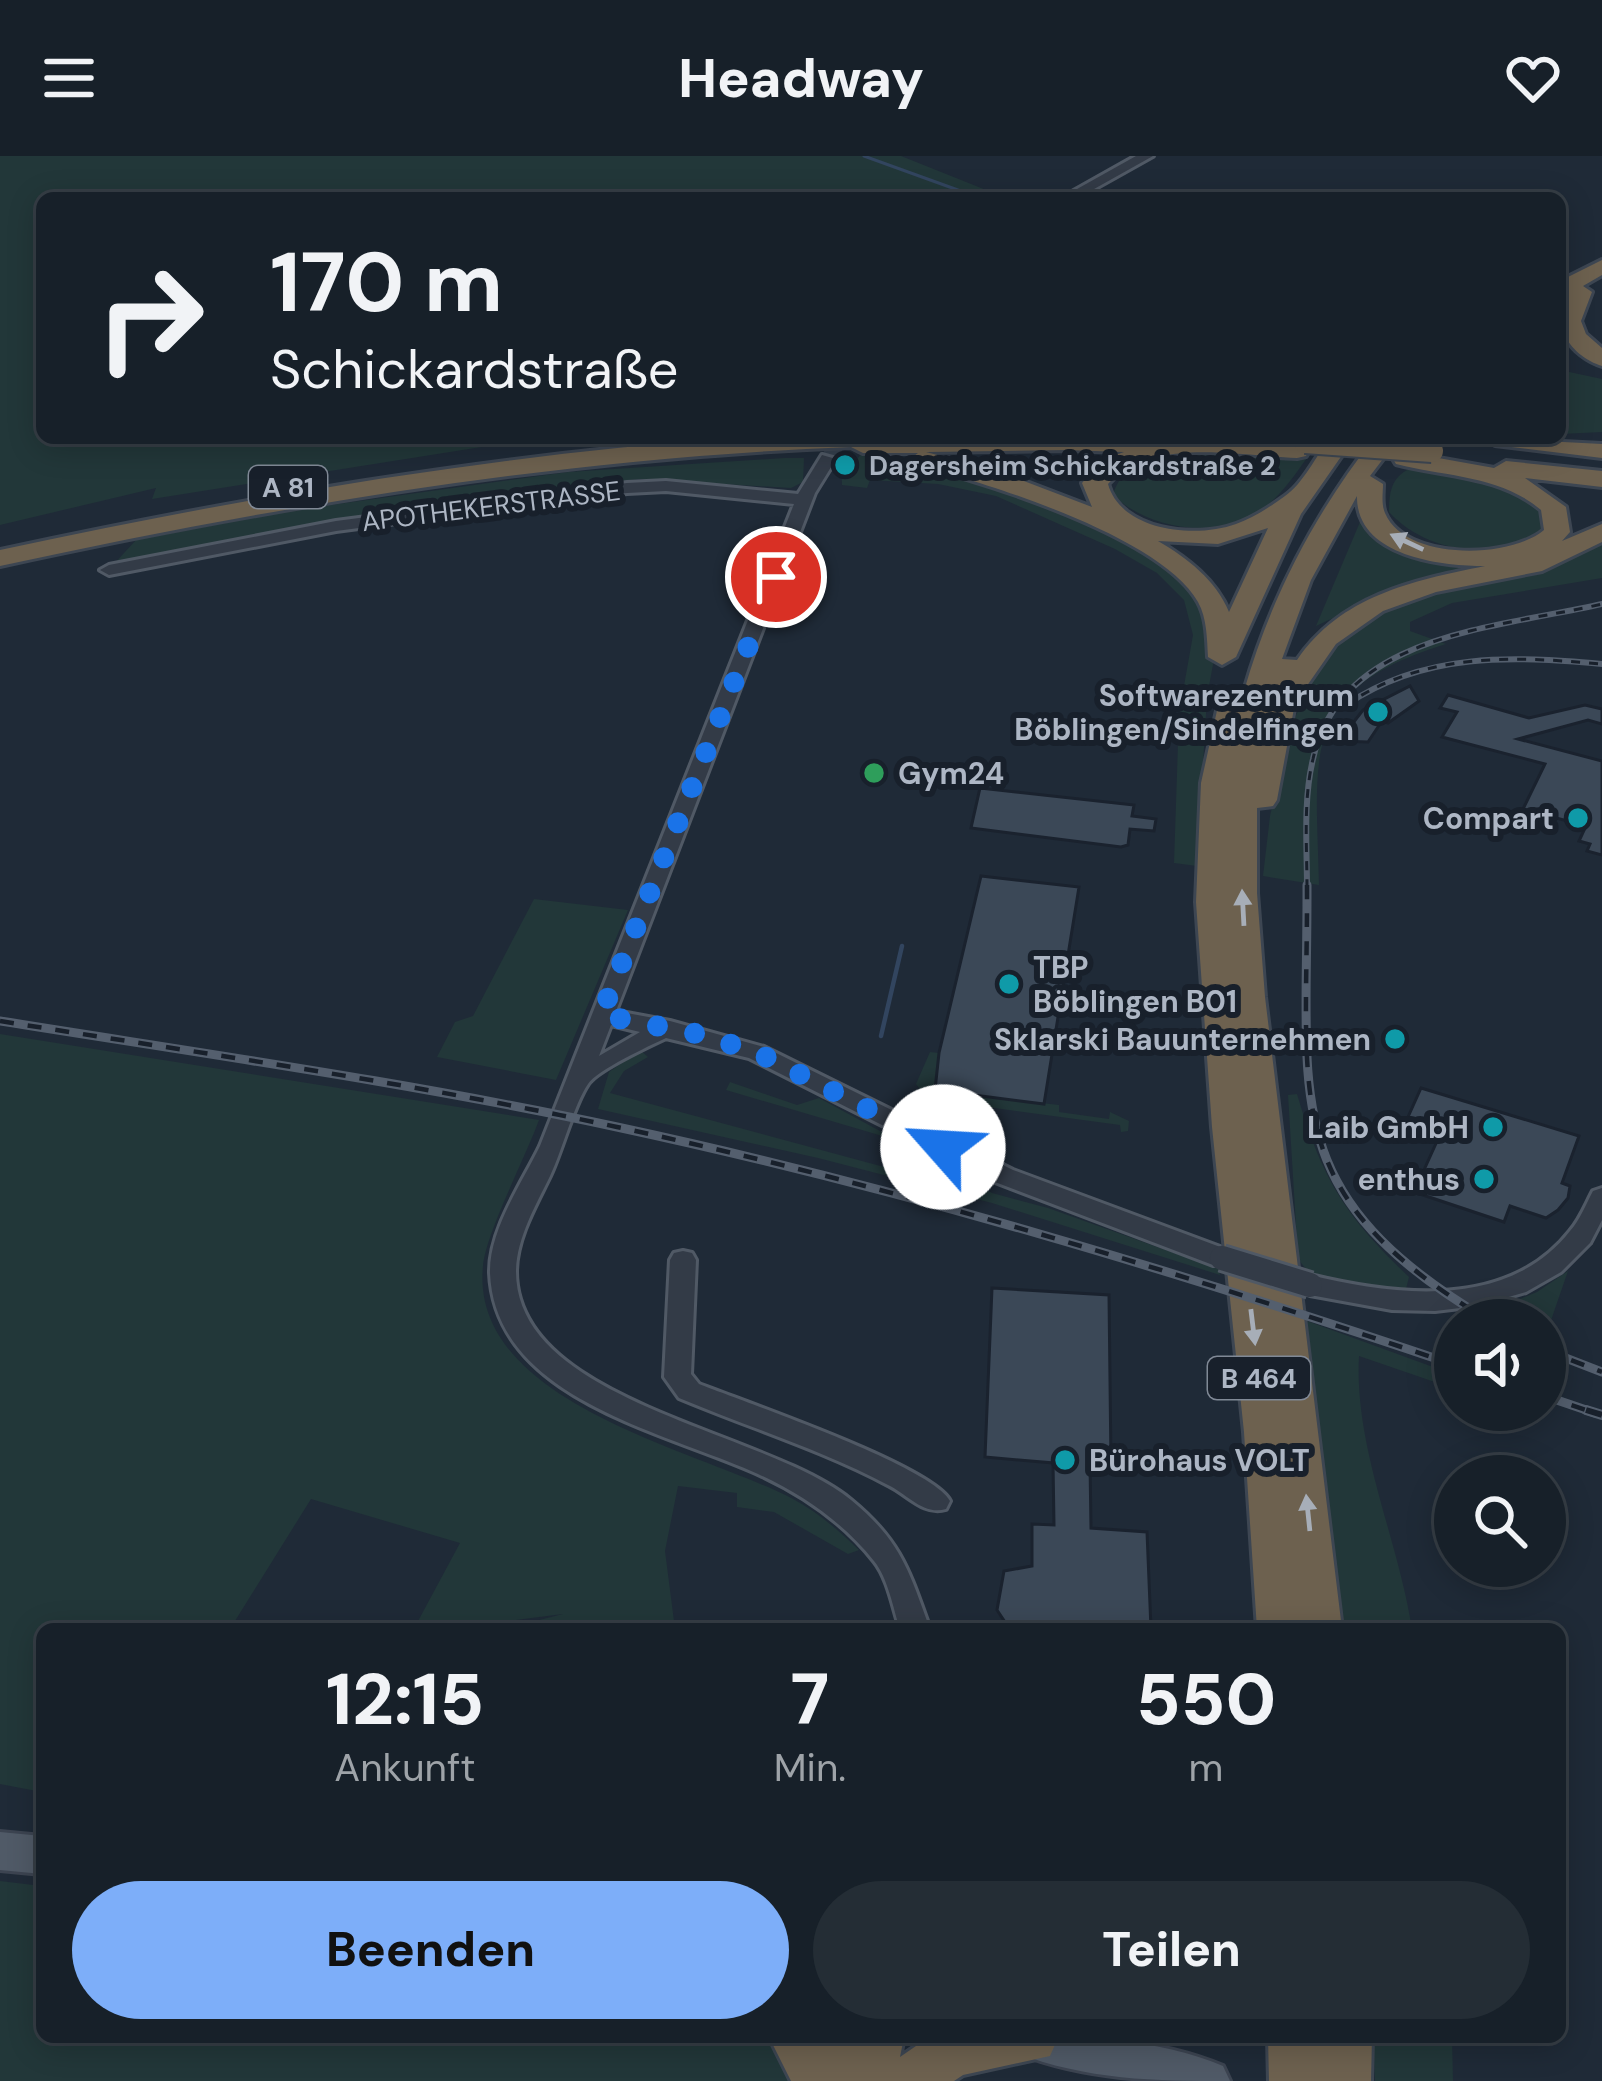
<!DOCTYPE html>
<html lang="de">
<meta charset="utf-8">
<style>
:root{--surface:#172029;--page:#242d35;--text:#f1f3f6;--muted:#9ea3a8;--line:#363e46;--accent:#7daef9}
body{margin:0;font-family:"DM Sans",sans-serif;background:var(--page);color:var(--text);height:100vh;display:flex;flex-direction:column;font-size:45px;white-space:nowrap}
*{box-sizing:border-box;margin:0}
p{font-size:39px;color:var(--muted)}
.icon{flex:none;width:66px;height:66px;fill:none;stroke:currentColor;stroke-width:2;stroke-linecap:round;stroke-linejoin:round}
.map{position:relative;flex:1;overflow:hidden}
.sheet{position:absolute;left:36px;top:1467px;width:1530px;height:420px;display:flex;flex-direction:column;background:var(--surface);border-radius:18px;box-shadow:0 6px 30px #0003,0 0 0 3px var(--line)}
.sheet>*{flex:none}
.banner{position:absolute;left:36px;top:36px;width:1530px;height:252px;border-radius:18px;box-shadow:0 6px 30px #0003,0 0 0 3px var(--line);background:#172029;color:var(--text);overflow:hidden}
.fabs{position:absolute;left:1434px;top:1143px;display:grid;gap:24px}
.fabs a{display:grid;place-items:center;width:132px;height:132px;border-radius:50%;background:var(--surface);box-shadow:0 6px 30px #0003,0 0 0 3px var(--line);font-size:60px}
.pin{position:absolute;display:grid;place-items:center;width:102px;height:102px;color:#fff;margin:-51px;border:6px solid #fff;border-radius:50%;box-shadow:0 3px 12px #0007}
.me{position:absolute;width:132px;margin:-66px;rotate:296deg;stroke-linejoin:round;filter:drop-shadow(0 0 9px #0008)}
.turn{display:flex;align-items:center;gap:42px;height:252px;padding:0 36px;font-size:54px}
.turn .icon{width:156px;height:156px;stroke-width:2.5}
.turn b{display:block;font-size:84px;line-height:102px}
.eta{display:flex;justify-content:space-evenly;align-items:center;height:204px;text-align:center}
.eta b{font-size:72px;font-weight:800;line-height:84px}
.button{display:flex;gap:24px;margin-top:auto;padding:24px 36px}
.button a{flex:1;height:138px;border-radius:72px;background:var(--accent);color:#111;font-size:48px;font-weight:800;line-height:138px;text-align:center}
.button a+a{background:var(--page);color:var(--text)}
header{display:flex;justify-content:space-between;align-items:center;height:156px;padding:0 36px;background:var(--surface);font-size:54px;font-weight:800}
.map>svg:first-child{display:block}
.green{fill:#223739}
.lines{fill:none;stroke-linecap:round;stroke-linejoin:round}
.stream-far1{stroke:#32455f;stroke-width:3}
.stream{stroke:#32455f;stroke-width:4.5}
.building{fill:#3b4857;stroke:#1a222e;stroke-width:3}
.minor-tunnel{stroke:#343f4c;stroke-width:15;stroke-dasharray:15 8;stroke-linecap:butt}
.minor-casing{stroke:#505965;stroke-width:6}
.major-casing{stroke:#3c4451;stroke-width:6}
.highway-casing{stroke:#3d4652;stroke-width:6}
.minor{fill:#333b47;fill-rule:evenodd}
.major{fill:#505a67;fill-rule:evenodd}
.highway{fill:#6d614f;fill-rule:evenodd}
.rail-far2-casing{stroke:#545f6e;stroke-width:6}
.rail-far1-casing{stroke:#545f6e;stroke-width:9}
.rail-casing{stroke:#545f6e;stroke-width:10}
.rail-far2{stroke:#18202b;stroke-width:3;stroke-dasharray:9;stroke-linecap:butt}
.rail-far1{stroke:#18202b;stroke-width:4.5;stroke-dasharray:14;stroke-linecap:butt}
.rail{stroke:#18202b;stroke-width:6;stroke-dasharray:18;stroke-linecap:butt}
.minor-bridge-casing{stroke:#505965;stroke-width:30;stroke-linecap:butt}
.highway-bridge-casing{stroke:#3d4652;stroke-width:26;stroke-linecap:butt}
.minor-bridge{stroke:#333b47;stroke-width:24}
.highway-bridge{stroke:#6d614f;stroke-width:22}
.oneway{fill:#a7aeb8}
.route{stroke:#1a73e8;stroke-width:21;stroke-dasharray:0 37.8}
.culture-dot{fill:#0f9aa8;stroke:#18202b;stroke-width:4.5}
.leisure-dot{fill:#2e9e5b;stroke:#18202b;stroke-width:4.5}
.labels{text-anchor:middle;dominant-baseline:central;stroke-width:12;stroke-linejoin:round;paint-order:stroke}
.far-poi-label{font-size:27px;font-weight:bold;fill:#adb6c4;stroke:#18202b;text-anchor:start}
.shield{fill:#18202b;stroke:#808996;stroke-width:3}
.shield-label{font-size:27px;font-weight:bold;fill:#adb6c4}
.far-street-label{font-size:27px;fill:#adb6c4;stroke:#18202b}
.poi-label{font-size:30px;font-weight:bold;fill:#adb6c4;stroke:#18202b;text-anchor:end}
</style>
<header><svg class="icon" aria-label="menu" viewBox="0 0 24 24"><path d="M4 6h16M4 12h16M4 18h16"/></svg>Headway<svg class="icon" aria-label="heart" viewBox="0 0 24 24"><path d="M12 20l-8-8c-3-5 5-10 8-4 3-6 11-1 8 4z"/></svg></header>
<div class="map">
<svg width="1602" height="1925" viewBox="0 0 1602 1925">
<rect width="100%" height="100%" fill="#1f2a37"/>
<g class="green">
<polygon points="0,0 901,0 1006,42 42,42 42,282 538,282 152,343 156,332 0,369"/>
<polygon points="1560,214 1602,223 1602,276 1560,278"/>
<path d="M 1216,296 L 1307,302 C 1294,320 1281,339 1263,353 C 1220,385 1149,374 1113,339 C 1126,295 1178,298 1216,296 Z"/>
<polygon points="860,299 954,311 1137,388 1206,442 1214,503 1207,541 1197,710 1174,707 1179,558 1193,479 1184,444 1157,417 1115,393 996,340 938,328 870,324 867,332 842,329 841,304 857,304"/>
<polygon points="785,302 804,302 803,326 791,332 640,323 559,331 112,410 136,384 295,354 568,316"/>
<path d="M 1414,311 L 1474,318 L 1544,350 L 1546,372 C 1500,407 1427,398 1389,356 C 1389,334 1392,319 1414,311 Z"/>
<polygon points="1360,366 1432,404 1476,411 1408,427 1316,470"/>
<path d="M 1602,380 L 1602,422 L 1452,447 L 1410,466 L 1410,475 L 1446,488 C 1299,533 1316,597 1319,729 L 1263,720 L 1270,660 L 1288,579 L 1321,499 L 1390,447 Z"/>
<polygon points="534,743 628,754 556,924 437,901 455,866 473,860"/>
<path d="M 0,878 L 539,964 C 526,1000 486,1077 483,1110 C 469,1248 700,1294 793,1343 C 818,1356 839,1375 859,1394 L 848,1398 L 774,1356 L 737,1351 L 737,1337 L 678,1330 L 665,1395 L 675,1473 L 504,1473 L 563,1458 L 444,1473 L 417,1467 L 460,1387 L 311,1343 L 230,1473 L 42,1473 L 42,1636 L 0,1628 Z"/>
<polygon points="640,894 648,901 624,915 610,937 910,1018 919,1001 903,995 910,992 992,1037 1048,1052 1219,1113 1220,1119 992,1047 818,1002 598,953 609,916"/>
<polygon points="930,896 939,897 936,935 1059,949 1059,956 1109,963 1110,956 1129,965 1128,975 1121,976 1120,969 928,943 916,928"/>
<polygon points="730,926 797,949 819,942 904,988 895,993 886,990 889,982 726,934"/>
<path d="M 1297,938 C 1322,1023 1345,1060 1409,1121 L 1405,1137 C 1370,1134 1318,1137 1298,1102 L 1288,939 Z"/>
<polygon points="1568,1115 1548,1173 1545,1164 1527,1164 1498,1152 1537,1136"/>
<path d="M 1307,1165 L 1455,1219 L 1455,1233 L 1359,1200 C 1354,1291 1398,1383 1412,1473 L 1343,1473 Z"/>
<polygon points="0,1725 42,1730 42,1881 768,1881 797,1925 0,1925"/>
<polygon points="1373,1881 1452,1881 1453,1925 1375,1925"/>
</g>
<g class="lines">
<polyline class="stream-far1" points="864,0 980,42"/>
<polyline class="stream" points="881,880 902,790"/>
</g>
<g class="building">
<polygon points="1410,530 1419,545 1388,567 1382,565 1368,586 1339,585 1363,554"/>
<polygon points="1448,539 1529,562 1585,549 1602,553 1602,568 1588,564 1518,583 1602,605 1602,699 1587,695 1590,688 1579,685 1586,670 1523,653 1545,608 1442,581 1457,556 1440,552"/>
<polygon points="980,632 1134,649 1132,660 1156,663 1154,675 1130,673 1128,689 1121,691 971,672"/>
<polygon points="981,720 1079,731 1044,948 935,934 939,897"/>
<polygon points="1421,932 1579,980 1562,1027 1570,1030 1568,1042 1558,1054 1546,1062 1510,1050 1504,1066 1414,1036 1443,972 1408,961"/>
<polygon points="992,1132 1109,1139 1111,1309 1090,1307 1091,1372 1147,1376 1151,1473 1032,1473 1005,1466 997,1454 1004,1415 1032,1410 1032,1368 1054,1369 1053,1307 985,1301"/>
</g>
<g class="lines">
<polyline class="minor-tunnel" points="828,303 842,282"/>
<g class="minor-casing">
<g id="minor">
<polygon points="1136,0 1153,0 1078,42 1061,42"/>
<path d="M 822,299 L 836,303 L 815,337 L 616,855 L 670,865 L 764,891 L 1013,1014 L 1231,1095 L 1235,1102 L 1231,1109 L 1213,1109 L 995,1026 L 749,902 L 666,882 C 649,890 597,914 588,928 C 574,948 562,995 550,1020 C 536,1049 517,1081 516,1114 C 514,1247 766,1274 851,1344 C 901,1385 909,1415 930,1473 L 900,1473 C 893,1452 888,1422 874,1405 C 844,1367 802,1338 758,1318 C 666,1276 495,1243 490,1117 C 489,1074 522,1027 540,990 L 794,348 L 666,335 L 627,337 L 336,375 L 109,419 L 100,414 L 109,409 L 336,365 L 627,327 L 666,325 L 798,338 ZM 611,869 L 640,876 L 599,900 Z"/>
<path d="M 1602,1032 L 1602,1064 L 1590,1087 L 1561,1116 L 1526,1136 L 1477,1150 L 1435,1155 L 1392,1154 L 1310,1139 L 1301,1136 L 1297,1129 L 1301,1122 L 1310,1119 C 1396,1140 1508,1154 1570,1075 C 1580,1064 1586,1048 1593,1035 Z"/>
<path d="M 683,1095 L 692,1097 L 696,1104 L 691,1218 L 699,1228 C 744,1246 932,1310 950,1345 L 946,1353 C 924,1360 907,1338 888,1329 C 822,1294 748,1271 679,1242 L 664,1221 L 670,1104 L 674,1097 Z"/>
</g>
</g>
<g class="major-casing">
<g id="major">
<polygon points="0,1676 42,1680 42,1718 0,1714"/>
<path d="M 1008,1881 C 1083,1881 1154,1881 1223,1910 L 1230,1925 C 1155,1925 1085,1924 1015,1896 Z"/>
</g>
</g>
<g class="highway-casing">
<g id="highway">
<path d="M 1602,104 L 1602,119 L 1583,130 L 1592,136 L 1581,165 L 1586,178 L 1602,192 L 1602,210 C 1571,200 1548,168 1569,138 L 1560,141 L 1560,125 Z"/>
<path d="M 732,282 L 1134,282 L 1306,290 L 1309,295 L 1306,300 L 1297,302 C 1239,300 1150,280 1108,328 C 1121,375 1195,383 1236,368 C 1253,362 1270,351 1285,340 C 1303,328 1316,300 1330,282 L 1354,282 L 1301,358 L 1236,501 L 1222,509 L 1208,501 C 1207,483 1207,462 1198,446 C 1161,380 984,326 913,308 L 910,303 L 918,297 L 863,297 L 851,291 C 563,302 281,349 0,410 L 0,394 C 242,342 485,300 732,282 ZM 1066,294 L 1124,296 L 1102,304 L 1082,327 L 1092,351 L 998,315 L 926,296 ZM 1268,372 L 1229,456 C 1216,424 1187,402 1158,385 L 1218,388 Z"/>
<path d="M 1374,282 L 1399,282 L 1370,320 L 1383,328 C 1383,337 1381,348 1385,357 C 1405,405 1510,403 1544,374 L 1541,354 C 1500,319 1446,321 1396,308 L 1393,303 L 1405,296 L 1494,312 L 1506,305 L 1602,315 L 1602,331 L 1525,322 L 1566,351 L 1570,376 L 1562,385 L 1602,368 L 1602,386 L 1542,415 L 1436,436 L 1383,455 L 1336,488 L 1295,547 L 1277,644 L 1273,650 L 1257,652 L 1257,737 L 1265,841 L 1342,1473 L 1257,1473 L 1244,1276 L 1212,971 L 1196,746 L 1201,627 L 1220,541 L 1234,532 L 1244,535 C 1271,441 1314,359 1374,282 ZM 1357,340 C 1356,400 1440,410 1485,410 C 1411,425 1341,440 1297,504 L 1282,503 L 1311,424 Z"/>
<polygon points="1483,282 1602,288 1602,302 1495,289"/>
<polygon points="769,1881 904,1881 900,1901 929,1881 1058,1882 1050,1900 963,1919 954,1925 791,1925"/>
<polygon points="1268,1881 1320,1881 1320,1887 1320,1881 1372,1881 1371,1925 1269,1925"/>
</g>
</g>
<use href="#minor" class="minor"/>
<use href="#major" class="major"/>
<use href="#highway" class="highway"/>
<g class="rail-far2-casing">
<g id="rail-far2">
<path d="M 1346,549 C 1424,496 1512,500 1602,508"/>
<path d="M 1307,732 C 1307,691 1303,644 1313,603 C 1340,477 1499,472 1602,448"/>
</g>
</g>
<g class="rail-far1-casing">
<g id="rail-far1">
<path d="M 1307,729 C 1308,945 1277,1038 1488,1164"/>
<path d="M 0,865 C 206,898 413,927 617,971 C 902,1032 1180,1116 1455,1209"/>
<polyline points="1545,1194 1602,1216"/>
<polyline points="1545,1240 1595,1257"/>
</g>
</g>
<g class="rail-casing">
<polyline id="rail" points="1586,1254 1602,1259"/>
</g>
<use href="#rail-far2" class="rail-far2"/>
<use href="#rail-far1" class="rail-far1"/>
<use href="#rail" class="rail"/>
<g class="minor-bridge-casing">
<polyline id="minor-bridge" points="1222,1102 1310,1129"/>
</g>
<g class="highway-bridge-casing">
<polyline id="highway-bridge" points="1305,286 1432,295"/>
</g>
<use href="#minor-bridge" class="minor-bridge"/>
<use href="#highway-bridge" class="highway-bridge"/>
</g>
<defs><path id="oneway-solid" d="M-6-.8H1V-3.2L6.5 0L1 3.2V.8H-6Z" transform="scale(3)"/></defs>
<g class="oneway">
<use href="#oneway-solid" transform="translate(1407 386) rotate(-155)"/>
<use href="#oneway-solid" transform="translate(1243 752) rotate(-93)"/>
<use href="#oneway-solid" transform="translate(1253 1171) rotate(83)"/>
<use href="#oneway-solid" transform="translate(1308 1357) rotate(-96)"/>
</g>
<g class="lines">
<polyline class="route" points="776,421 601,859 698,878 756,896 943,991"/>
</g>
<g class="culture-dot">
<circle cx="845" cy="309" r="12"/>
<circle cx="1378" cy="556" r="12"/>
<circle cx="1578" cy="662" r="12"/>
<circle cx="1009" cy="828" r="12"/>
<circle cx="1395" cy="883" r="12"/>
<circle cx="1493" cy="971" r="12"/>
<circle cx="1484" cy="1023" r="12"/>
<circle cx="1065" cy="1304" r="12"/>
</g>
<circle class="leisure-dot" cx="874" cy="617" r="12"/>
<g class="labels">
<g class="far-poi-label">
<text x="869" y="309">Dagersheim Schickardstraße 2</text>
</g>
<g class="shield">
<rect x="249" y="310" width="78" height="42" rx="9"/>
<rect x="1208" y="1201" width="102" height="42" rx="9"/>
</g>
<g class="shield-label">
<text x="288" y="331">A 81</text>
<text x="1259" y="1222">B 464</text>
</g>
<g class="far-street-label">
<text transform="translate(491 350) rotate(-7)">APOTHEKERSTRASSE</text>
</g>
<g class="poi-label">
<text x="1354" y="539">Softwarezentrum<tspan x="1354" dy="34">Böblingen/Sindelfingen</tspan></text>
<text x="898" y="617" text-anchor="start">Gym24</text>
<text x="1554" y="662">Compart</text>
<text x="1033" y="811" text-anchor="start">TBP<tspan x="1033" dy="34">Böblingen B01</tspan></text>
<text x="1371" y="883">Sklarski Bauunternehmen</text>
<text x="1469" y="971">Laib GmbH</text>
<text x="1460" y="1023">enthus</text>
<text x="1089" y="1304" text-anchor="start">Bürohaus VOLT</text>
</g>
</g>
</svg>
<div class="fabs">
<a><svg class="icon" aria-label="sound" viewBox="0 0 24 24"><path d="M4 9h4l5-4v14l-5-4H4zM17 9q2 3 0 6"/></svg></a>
<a><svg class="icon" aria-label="search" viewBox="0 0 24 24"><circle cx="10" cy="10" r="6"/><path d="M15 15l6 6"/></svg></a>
</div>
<div class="pin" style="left:776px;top:421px;background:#d93025"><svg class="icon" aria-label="arrive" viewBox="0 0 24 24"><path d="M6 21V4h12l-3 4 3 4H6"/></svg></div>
<svg class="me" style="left:943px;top:991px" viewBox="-20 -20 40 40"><circle r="19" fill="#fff"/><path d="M0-13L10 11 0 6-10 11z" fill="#1a73e8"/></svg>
<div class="banner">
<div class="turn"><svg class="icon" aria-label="right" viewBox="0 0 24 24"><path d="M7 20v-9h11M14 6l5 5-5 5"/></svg><div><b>170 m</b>Schickardstraße</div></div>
</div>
<section class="sheet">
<div class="eta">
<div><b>12:15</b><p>Ankunft</p></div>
<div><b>7</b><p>Min.</p></div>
<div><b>550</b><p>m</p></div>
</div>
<div class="button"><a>Beenden</a><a>Teilen</a></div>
</section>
</div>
